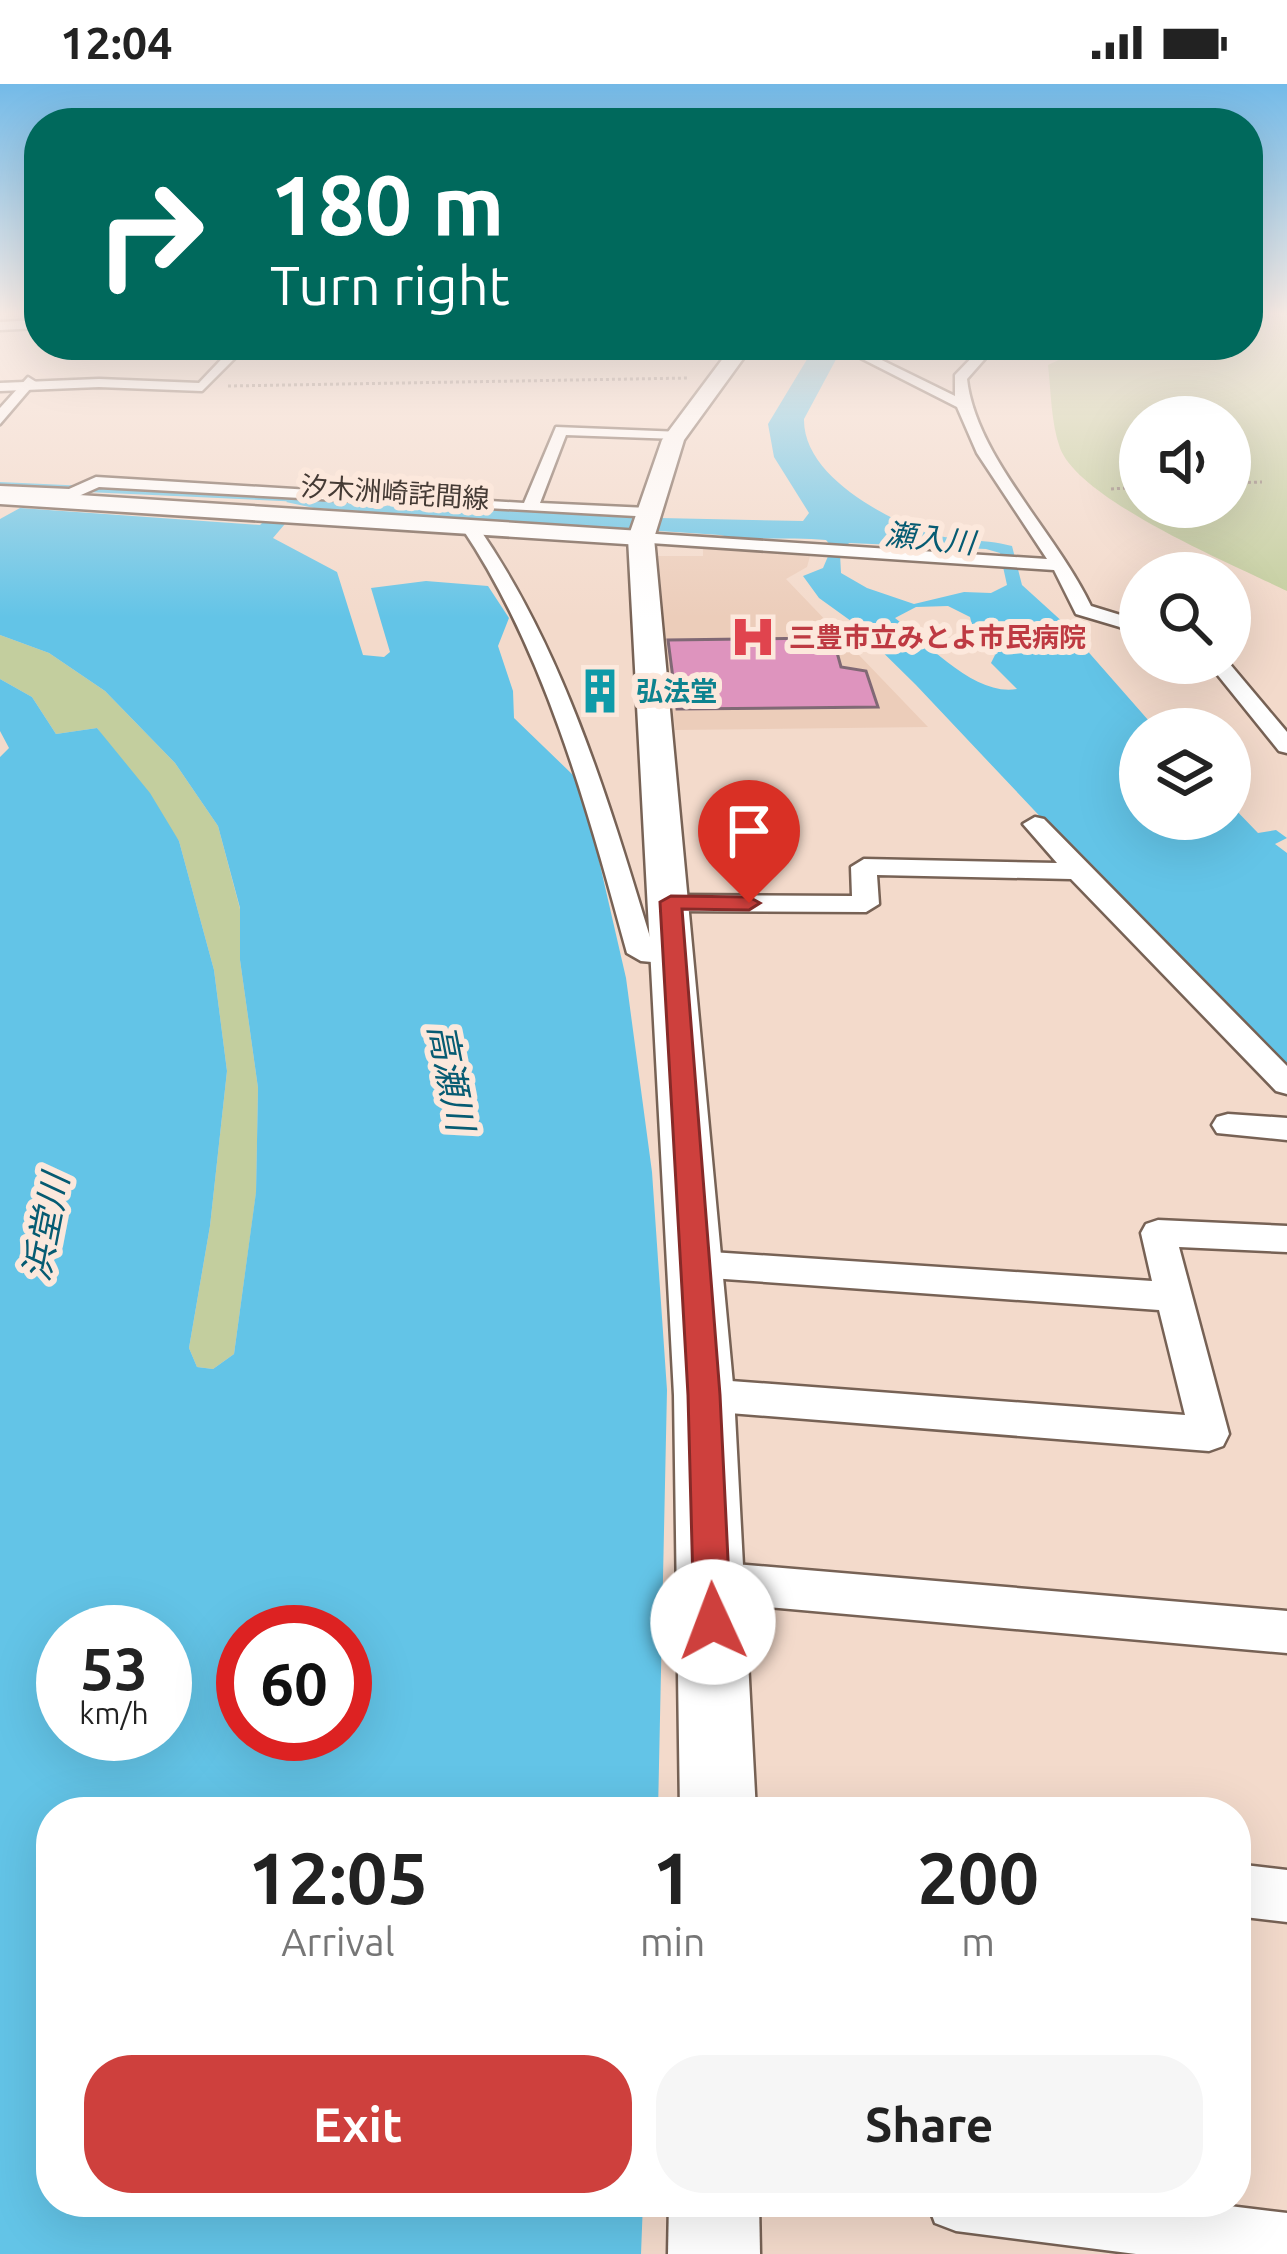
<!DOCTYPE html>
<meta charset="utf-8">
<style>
:root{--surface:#fff;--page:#f6f6f6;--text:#222;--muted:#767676;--accent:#ce403d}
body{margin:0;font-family:Ubuntu,"Noto Sans JP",sans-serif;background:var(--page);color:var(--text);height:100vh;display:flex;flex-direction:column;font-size:45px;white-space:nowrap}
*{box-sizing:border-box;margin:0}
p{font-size:39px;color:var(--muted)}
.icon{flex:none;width:66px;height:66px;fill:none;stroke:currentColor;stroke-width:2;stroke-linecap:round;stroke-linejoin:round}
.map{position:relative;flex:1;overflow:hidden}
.sheet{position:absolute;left:36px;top:1713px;width:1215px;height:420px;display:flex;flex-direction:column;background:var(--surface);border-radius:48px;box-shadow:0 12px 48px #0002}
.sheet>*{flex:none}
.top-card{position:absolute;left:24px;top:24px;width:1239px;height:252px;border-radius:48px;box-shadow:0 12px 48px #0002;background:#00695c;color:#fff;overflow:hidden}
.tools{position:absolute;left:1119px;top:312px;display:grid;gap:24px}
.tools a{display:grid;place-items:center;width:132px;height:132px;border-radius:50%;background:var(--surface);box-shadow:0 12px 48px #0002;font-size:60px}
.speed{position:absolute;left:36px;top:1521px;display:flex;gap:24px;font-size:60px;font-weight:700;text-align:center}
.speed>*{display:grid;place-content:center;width:156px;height:156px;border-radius:50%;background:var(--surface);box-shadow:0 12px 48px #0002;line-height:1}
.speed small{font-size:30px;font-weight:400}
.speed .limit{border:18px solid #d22;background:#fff;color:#111}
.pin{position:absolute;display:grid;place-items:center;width:102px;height:102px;color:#fff;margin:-123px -51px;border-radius:50% 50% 50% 0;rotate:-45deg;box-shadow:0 0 12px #0007}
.pin .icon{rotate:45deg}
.me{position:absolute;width:132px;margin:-66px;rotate:358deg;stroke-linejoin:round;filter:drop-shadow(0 0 9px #0008)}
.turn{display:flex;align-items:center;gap:42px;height:252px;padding:0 48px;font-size:54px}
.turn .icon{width:156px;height:156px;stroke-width:2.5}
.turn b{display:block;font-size:84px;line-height:102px}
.eta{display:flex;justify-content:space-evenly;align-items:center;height:204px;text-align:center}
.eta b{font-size:72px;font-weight:600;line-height:84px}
.button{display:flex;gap:24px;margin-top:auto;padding:24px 48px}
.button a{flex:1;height:138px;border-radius:48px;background:var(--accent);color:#fff;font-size:48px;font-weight:600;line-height:138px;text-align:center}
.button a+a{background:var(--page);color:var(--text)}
.status{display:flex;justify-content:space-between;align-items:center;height:84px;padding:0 60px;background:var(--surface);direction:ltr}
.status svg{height:33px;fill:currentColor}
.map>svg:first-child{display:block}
.built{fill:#eccdba}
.green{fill:#c3ce9e;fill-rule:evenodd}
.water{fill:#63c4e7;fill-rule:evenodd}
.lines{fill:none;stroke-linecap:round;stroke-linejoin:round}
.stream{stroke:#63c4e7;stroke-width:6}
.building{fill:#de94be;stroke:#806975;stroke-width:3}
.minor-casing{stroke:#776255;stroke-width:5}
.tertiary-casing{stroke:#776255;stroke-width:5}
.secondary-casing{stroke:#776255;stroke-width:5}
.primary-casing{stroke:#776255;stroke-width:5}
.path{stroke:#96857b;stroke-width:3;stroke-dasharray:3 3;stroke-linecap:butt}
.minor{fill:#fff;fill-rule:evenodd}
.tertiary{fill:#fff;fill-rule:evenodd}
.secondary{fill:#fff;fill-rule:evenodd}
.primary{fill:#fff;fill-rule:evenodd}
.route{fill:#ce403d;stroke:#862a28;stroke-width:3}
.labels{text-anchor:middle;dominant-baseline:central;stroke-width:12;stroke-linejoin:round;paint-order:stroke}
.far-street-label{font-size:27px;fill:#443a34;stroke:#fce8dc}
.far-health-label{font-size:27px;font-weight:bold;fill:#be3a42;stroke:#fce8dc;text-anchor:start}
.far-culture-label{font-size:27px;font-weight:bold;fill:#0d838f;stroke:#fce8dc;text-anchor:start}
.far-water-label{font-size:30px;font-style:italic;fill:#065b72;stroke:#fce8dc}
.water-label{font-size:36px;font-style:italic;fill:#065b72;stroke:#fce8dc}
</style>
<div class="status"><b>12:04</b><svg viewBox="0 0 49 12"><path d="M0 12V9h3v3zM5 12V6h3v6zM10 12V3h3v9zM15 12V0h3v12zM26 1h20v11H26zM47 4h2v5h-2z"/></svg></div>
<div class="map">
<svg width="1287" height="2170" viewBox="0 0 1287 2170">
<rect width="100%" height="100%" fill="#f3dacb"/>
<polygon class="built" points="703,461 812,465 807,483 786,495 928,643 675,646 658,472 703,472"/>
<g class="green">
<path d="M 1248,230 L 1287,230 L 1287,507 C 1234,481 1080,417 1060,364 C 1051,339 1051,307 1048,281 L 1091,261 L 1248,261 ZM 1140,333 L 1230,333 L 1230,423 L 1140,423 Z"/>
<polygon points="0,551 49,569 105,607 175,679 218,742 240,825 240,876 258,1004 256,1109 234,1270 213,1285 197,1283 189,1264 210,1142 227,987 214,886 179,757 97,644 56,650 32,613 0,595"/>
</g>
<g class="water">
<path d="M 832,261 L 893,269 L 878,283 L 888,270 L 847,264 L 840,268 L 804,335 C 803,388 874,428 919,446 C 948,458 983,454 1012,462 L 1022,501 L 1087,560 L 1084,563 L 1156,645 L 1140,645 L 1140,735 L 1230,735 L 1230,720 L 1258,749 L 1276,746 L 1287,754 L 1275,760 L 1287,769 L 1287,981 L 1083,778 L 916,601 L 851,537 L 819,514 L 803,492 L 823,484 L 832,463 L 826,456 C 793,453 745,457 720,451 L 314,424 L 286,418 L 294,411 L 615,433 L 803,437 L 809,429 L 774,373 L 768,340 L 809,272 L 824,273 ZM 849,459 L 986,465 L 1000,469 L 1007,501 L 991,509 L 964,508 L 914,520 L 867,504 L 841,489 L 840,470 ZM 948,522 L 970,533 L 972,541 L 984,549 L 985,563 L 995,571 L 991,579 L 1017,605 C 975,613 926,558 895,534 L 916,523 Z"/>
<path d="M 20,424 L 260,441 L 269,432 L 290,434 L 273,454 L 337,488 L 363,571 L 384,573 L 390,568 L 371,504 L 426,497 L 488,502 L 509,534 L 498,562 L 513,607 L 514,634 L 573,691 L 586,720 L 626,894 L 652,1088 L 667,1306 L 658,1728 L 51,1728 L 51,2118 L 643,2118 L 641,2170 L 0,2170 L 0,673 L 9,664 L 0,647 L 0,595 L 32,613 L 56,650 L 97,644 L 150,709 L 179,757 L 214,886 L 227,987 L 210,1142 L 189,1264 L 197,1283 L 213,1285 L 234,1270 L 256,1108 L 258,1004 L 240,876 L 240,824 L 218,742 L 175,679 L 105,607 L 49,569 L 0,551 L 0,435 ZM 63,1548 L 165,1548 L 165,1650 L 63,1650 ZM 243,1548 L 345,1548 L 345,1650 L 243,1650 Z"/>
</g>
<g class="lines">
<polyline class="stream" points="0,401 302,415"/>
</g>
<polygon class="building" points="833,554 841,583 866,587 878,623 677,625 668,556"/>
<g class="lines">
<g class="minor-casing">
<g id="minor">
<polygon points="39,236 39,244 0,246 0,238"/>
<polygon points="235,261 248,261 202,307 99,303 0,307 0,299 99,295 199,299"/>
<path d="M 835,261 L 851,261 L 955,312 L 955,291 L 984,261 L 997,261 L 967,295 C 976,373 1055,447 1091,522 L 1140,537 L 1140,549 L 1076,530 L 1054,486 L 635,458 L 632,454 L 641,449 L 1047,475 L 977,369 L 957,323 Z"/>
<polygon points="556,343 682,348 677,355 566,351 540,419 648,424 654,425 654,433 99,403 72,415 0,412 0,402 69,405 96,393 524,419"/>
<path d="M 464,440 L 476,440 C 564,565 609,718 653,863 L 685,869 L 689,875 L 685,881 L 641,877 L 627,869 C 588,727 545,567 462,444 Z"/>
<polygon points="1208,579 1229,579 1287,648 1287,669 1279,667"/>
<polygon points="1035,733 1044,735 1287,982 1287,1010 1276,1007 1071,795 877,791 879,820 866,828 671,827 658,819 671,811 852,812 851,783 864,775 1057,779 1023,740"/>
<polygon points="1228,1030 1287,1034 1287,1056 1217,1049 1212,1041 1217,1033"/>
<polygon points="1158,1136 1287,1142 1287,1168 1179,1163 1229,1350 1223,1362 1209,1367 704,1327 690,1322 685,1311 690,1300 704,1295 1185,1331 1159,1226 696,1193 683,1189 678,1180 683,1171 696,1167 1152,1197 1141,1149 1146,1140"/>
<polygon points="711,1478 1287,1527 1287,1569 711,1518 696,1512 689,1498 696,1484"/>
<polygon points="1236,1780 1287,1786 1287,1838 1236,1832"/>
<polygon points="927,2118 1197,2118 1287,2129 1287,2170 1136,2170 956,2147 935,2139"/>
</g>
</g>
<g class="tertiary-casing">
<polygon id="tertiary" points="28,293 36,298 0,340 0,324"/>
</g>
<g class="secondary-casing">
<polygon id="secondary" points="0,406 641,447 653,454 641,461 0,420"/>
</g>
<g class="primary-casing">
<g id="primary">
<polygon points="733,261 753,261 684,356 654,454 734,1311 756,1728 680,1728 674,1311 628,454 662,356"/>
<polygon points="669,2118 759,2118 760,2170 668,2170"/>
</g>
</g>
<g class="path">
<polyline points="228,302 689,294"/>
<polyline points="1230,399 1262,398"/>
<polyline points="1111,405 1140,403"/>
</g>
<use href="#minor" class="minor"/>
<use href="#tertiary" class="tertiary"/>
<use href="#secondary" class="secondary"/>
<use href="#primary" class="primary"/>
</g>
<linearGradient id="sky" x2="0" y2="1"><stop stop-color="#73bae8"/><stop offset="0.43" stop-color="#faeee8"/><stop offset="1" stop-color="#faeee8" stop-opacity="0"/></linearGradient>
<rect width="1287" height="534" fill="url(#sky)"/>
<polygon class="route" points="671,812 749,813 760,819 749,826 682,825 720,1311 731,1538 726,1550 713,1556 700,1550 694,1538 688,1311 660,818"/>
<defs>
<g id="hospital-bare" transform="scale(3.6)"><path d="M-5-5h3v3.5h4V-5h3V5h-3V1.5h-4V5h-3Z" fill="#e0444e" stroke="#fce8dc" stroke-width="2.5" paint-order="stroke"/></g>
<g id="building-bare" transform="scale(3.6)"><path d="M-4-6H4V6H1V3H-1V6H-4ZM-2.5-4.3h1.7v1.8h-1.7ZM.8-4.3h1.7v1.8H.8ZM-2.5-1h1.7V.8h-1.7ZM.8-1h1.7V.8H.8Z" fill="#0f9aa8" stroke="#fce8dc" stroke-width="2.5" paint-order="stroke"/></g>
</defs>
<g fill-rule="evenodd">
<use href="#hospital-bare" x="753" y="553"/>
<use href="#building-bare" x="600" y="607"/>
</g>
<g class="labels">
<g class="far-street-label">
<text transform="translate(395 408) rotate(4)">汐木洲崎詫間線</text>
</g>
<g class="far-health-label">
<text x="789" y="553">三豊市立みとよ市民病院</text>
</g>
<g class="far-culture-label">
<text x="636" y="607">弘法堂</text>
</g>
<g class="far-water-label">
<text transform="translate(930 454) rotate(6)">瀬入川</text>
</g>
<g class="water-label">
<text transform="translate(452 993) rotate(79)">高瀬川</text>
<text transform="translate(45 1143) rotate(-79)">浜堂川</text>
</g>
</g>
</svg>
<div class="tools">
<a><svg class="icon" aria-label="sound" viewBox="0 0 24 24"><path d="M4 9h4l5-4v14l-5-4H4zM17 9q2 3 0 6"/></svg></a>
<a><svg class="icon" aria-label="search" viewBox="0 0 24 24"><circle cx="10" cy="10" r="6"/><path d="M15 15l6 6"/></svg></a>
<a><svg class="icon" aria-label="layers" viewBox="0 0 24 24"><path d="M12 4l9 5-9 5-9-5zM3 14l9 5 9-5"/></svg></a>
</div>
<div class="speed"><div>53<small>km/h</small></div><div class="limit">60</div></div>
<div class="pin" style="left:749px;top:819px;background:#d93025"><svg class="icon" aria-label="arrive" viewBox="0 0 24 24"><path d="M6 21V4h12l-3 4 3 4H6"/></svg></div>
<svg class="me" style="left:713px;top:1538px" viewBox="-20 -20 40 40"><circle r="19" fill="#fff"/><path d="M0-13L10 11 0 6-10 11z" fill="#ce403d"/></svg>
<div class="top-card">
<div class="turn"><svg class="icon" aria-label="right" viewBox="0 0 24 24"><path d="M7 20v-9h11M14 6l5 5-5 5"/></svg><div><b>180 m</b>Turn right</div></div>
</div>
<section class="sheet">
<div class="eta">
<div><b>12:05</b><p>Arrival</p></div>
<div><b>1</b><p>min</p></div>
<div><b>200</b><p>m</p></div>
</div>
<div class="button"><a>Exit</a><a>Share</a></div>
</section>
</div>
